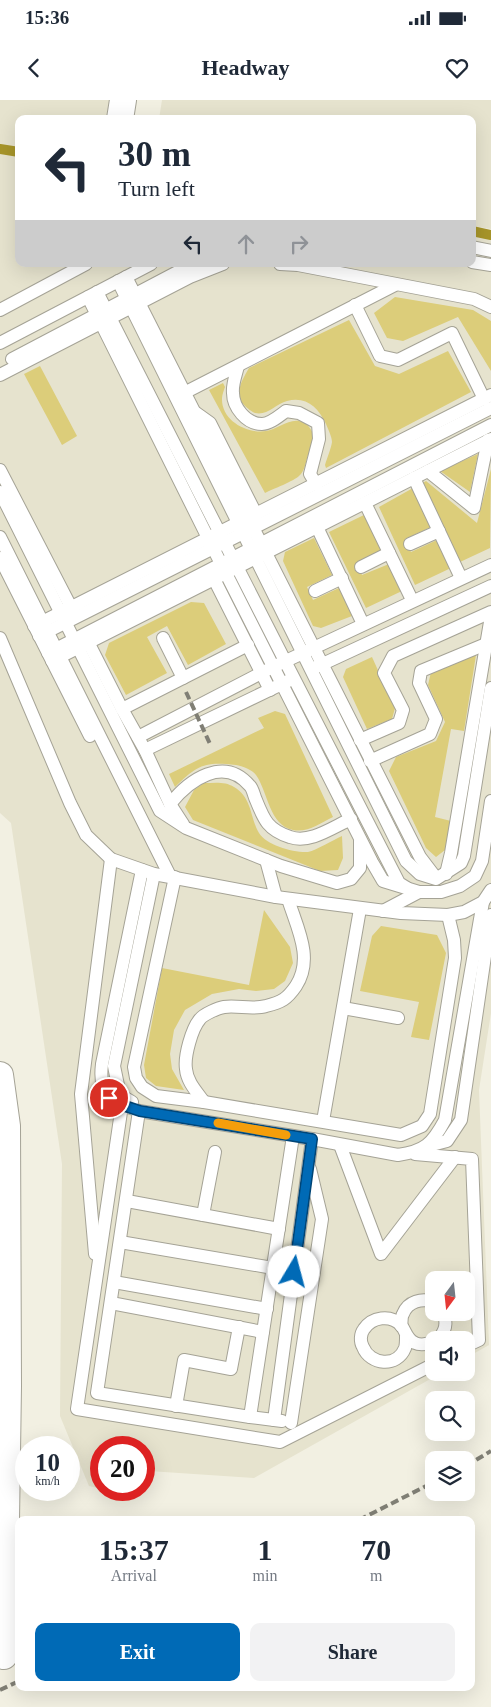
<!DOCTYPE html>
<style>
:root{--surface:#fff;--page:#f2f2f3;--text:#1f2937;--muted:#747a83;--accent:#006ab6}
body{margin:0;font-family:Georgia,serif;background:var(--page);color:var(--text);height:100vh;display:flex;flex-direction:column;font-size:19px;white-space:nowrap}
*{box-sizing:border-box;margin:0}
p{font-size:16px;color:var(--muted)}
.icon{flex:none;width:28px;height:28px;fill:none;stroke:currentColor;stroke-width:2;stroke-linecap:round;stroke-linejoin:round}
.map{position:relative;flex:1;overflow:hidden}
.panel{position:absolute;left:15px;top:1416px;width:460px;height:175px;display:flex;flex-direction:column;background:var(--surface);border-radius:10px;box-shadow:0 5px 20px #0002}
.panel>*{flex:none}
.guide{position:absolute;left:15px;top:15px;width:461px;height:152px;border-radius:10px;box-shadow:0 5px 20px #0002;background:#fff;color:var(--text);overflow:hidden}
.needle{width:32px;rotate:195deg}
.controls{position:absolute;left:425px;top:1171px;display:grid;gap:10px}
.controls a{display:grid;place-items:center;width:50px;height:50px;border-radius:10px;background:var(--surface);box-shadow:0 5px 20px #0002;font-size:25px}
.speed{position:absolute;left:15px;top:1336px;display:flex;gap:10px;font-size:25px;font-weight:700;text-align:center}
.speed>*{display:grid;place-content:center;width:65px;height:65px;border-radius:50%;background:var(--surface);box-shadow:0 5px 20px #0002;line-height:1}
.speed small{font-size:12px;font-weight:400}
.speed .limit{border:8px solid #d22;background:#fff;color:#111}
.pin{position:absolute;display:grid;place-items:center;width:42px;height:42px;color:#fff;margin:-21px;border:2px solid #fff;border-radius:50%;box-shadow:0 1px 5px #0007}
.me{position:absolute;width:55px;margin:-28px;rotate:8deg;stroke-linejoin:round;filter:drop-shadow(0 0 4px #0008)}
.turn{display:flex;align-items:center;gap:18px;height:105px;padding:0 20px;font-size:22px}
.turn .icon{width:65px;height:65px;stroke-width:2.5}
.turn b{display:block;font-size:35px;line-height:42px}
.lanes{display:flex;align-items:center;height:48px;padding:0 20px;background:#0003;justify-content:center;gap:25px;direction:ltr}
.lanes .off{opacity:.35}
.eta{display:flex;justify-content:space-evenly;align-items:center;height:85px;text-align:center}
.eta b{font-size:30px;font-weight:700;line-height:35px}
.primary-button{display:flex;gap:10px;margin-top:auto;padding:10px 20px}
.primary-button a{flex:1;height:58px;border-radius:10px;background:var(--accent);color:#fff;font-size:20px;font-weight:700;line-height:58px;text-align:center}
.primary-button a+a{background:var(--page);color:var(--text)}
.status{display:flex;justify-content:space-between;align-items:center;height:35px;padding:0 25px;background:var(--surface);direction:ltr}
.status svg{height:14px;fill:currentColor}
header{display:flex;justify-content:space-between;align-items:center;height:65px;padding:0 20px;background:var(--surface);font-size:22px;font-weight:700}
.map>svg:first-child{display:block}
.built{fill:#e6e3ce;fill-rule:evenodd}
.green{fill:#dccd7a}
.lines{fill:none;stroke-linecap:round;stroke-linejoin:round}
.stream{stroke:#a7952a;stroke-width:10}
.service-casing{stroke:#a5a396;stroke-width:14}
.minor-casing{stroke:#a5a396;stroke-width:28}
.service{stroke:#fff;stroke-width:12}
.minor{stroke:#fff;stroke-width:26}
.rail{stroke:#807f75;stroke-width:4;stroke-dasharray:8 4;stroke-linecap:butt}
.route-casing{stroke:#004576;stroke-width:12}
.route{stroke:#006ab6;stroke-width:9}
.slow{stroke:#f59e0b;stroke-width:9}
</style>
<div class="status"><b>15:36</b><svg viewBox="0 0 49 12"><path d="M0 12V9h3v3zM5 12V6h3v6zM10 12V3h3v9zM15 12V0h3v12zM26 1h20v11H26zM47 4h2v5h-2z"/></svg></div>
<header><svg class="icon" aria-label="back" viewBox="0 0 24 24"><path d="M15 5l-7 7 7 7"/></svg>Headway<svg class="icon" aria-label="heart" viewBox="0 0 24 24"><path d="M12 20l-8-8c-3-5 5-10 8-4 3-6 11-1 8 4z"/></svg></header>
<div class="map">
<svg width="491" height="1607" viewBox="0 0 491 1607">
<rect width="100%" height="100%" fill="#f2f0e2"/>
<g class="built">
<path d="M 0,0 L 110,0 L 107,19 L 19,19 L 19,164 L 472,164 L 473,135 L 491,138 L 491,913 L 479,990 L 489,1245 L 466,1258 L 466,1240 L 434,1240 L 434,1272 L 441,1273 L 254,1378 L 149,1371 L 144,1383 L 144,1348 L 101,1348 L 101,1389 L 89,1386 L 60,1316 L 62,1064 L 11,723 L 0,713 ZM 434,1180 L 466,1180 L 466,1212 L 434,1212 Z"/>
<polygon points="162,0 491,0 491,129 473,126 472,19 159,19"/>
</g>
<g class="green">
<polygon points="395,197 473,210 491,221 491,271 458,217 403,241 387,238 374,213"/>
<path d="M 349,220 L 375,266 L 399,274 L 448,251 L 471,292 L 326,368 L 325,365 C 327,358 331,349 332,342 C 332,337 328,329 326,324 C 318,307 306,296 287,301 C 276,304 267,316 255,313 C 252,312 247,308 245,306 C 233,295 242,280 249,268 Z"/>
<polygon points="40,266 77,336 62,345 24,274"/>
<path d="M 223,283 L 225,287 C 224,290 222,295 222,298 C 221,320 246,334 266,331 C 276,330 288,319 299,321 C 308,322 314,332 314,340 C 313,345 310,350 308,355 C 306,361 305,371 299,376 C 294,381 273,389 265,393 L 209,290 Z"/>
<polygon points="478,354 470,392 440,371"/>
<polygon points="491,369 490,448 460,462 423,383 426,381 477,423"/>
<polygon points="413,388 431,427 405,439 411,452 437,440 451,468 415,485 379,407"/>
<polygon points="366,414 382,450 357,462 362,475 389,464 402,491 366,508 329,432"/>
<polygon points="314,438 332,475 307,487 313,500 339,488 352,516 321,528 313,526 283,461 285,452"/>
<polygon points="191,502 204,503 226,544 188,565 167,526 147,537 167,573 126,595 105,555 109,543"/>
<polygon points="476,555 464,631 451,629 435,717 451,721 445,750 436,757 426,748 389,671 396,657 436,641 445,622 428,585 431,572"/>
<polygon points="372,557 395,608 392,619 367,629 343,577 346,569"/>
<path d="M 275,611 L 285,614 L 333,717 C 321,723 307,733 293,730 C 269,725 268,692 256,675 C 253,670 242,666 236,665 C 205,661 197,665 175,687 L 169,674 L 264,628 L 258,618 Z"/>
<path d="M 204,683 C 214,683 225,681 234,687 C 252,697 250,718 259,733 C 266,745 294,753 308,752 C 317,750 333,740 342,736 L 343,758 L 338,770 L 320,771 L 193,720 L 185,707 L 194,690 Z"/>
<polygon points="264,810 290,847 293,863 285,881 274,889 256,891 239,889 212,894 185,910 174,930 170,954 172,969 184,990 156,986 146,978 144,965 162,868 249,885"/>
<polygon points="381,826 437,835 446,853 429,940 411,937 419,902 360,891 372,836"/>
</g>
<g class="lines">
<g class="stream">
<polyline points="0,49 19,52"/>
<polyline points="472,131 491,135"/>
</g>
<g class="service-casing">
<g id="service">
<polyline points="472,147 491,151"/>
<polyline points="472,162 491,165"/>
<polyline points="280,164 298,165 474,199 491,207"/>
<polyline points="126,177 420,757 436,778"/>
<polyline points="118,181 406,761 420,774 436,779 461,763 464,756 491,588"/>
<polyline points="97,192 285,561 399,783 407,788"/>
<polyline points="88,197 208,438 372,762 383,781 419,792"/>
<polyline points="355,205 380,256 398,260 452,233 484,299"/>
<polyline points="0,210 86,164"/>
<polyline points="0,243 151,164"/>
<polyline points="12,259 185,168 210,164"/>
<path d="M 238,266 C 236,275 232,284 233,293 C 233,307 246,324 262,324 C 270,324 279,316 286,311 L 299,313 L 318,323 L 319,339 L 310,374 L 316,384"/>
<polyline points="0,275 190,177 223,164"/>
<polyline points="184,293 395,185"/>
<polyline points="196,313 210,323 256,414"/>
<polyline points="0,370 74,513"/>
<polyline points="428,371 474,408 488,340"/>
<polyline points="414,378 461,478"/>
<polyline points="0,392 160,711 186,728 281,766 337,783 351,779 360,768 360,741"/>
<polyline points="365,403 412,500"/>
<polyline points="317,427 363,524"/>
<polyline points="0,437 170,776"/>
<polyline points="410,444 439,431"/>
<polyline points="0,458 90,636"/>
<polyline points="361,467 389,453"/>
<polyline points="214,479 270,590"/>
<polyline points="315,491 342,478"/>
<polyline points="34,526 491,295"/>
<polyline points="39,536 491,308"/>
<polyline points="85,536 122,609 145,650 170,704 183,724"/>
<polyline points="0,538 70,703 86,735 111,759 154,774 276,797 401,813 448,815 464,812 483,802 491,790"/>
<polyline points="163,538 183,578"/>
<polyline points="48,553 491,325"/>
<polyline points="52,561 491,339"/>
<polyline points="314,568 491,486"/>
<polyline points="122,609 248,545"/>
<polyline points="138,637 273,567 491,465"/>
<polyline points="360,640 399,623 403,610 384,573 393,556 491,512"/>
<polyline points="145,650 290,580"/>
<polyline points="370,661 430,634 436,619 419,583 421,571 486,544"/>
<path d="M 170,704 C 189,680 224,655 250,686 C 253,689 254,696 256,700 C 264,720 268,730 290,737 C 310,744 333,727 351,719"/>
<polyline points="266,760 276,797"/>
<path d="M 142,770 L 102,964 C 98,997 111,1001 139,1011 L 312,1039 L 398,1055 C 425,1051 432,1044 445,1020 L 483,802"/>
<polyline points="446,774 451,753 491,516"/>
<polyline points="175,777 134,967 136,978 142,987 156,996 204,1002 401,1035 422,1026 430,1014 455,858 454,840 448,815"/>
<polyline points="383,811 419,792 441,792 460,786 475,776 482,761 491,701"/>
<polyline points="343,908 398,918"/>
<polyline points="132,1002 120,995 114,966 154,774"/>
<path d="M 204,1002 C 197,992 187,982 186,969 C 184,956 192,928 200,919 C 204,914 218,908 224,907 C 237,905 253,910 266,906 C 282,902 287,899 296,886 C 314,858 297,828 288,799"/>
<polyline points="122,1005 77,1309 280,1342 434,1264"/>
<polyline points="139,1011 97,1293 250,1317 293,1036"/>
<polyline points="323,1021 360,809"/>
<polyline points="340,1045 381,1154 455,1057"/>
<polyline points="428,1046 447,1041 461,1020 491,815"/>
<polyline points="415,1054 472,1059 479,1240 466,1246"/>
<polyline points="127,1101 279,1129"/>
<polyline points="203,1115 215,1052"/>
<polyline points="120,1142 273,1168"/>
<polyline points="95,1154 81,994 111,759"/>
<polyline points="114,1182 267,1209"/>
<polyline points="111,1203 263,1232"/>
<path d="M 401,1226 C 402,1222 401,1217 403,1214 C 408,1201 422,1198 434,1202"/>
<path d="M 406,1236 C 406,1240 406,1245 405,1248 C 397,1268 370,1265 363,1247 C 360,1242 360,1234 364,1229 C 372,1217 390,1214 401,1225 C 406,1231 406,1239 415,1243 C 421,1246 428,1244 434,1242"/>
<path d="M 438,1240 C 445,1231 448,1224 443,1212"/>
<polyline points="176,1306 184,1260 231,1269 239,1227"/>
<polyline points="250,1317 282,1321"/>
<polyline points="274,1320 312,1039"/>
<polyline points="291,1323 322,1119 310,1069"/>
</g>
</g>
<g class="minor-casing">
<g id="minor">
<polyline points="120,19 123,0"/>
<polyline points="0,975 7,1026 8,1286 4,1556"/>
</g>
</g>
<use href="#service" class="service"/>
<use href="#minor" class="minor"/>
<g class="rail">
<polyline points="186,592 211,646"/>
<polyline points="466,1366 491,1351"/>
<polyline points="359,1420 434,1382"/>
<polyline points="0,1590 19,1581"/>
</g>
</g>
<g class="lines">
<g class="route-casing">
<polyline id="route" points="109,998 122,1005 140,1011 312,1039 294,1172"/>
</g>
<use href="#route" class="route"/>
<polyline class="slow" points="218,1023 286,1035"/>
</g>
</svg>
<div class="controls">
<a><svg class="needle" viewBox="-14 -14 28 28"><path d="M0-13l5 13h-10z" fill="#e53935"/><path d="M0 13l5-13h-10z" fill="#747a83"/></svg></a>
<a><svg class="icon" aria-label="sound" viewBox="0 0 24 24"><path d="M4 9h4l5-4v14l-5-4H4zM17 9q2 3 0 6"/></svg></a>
<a><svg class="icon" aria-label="search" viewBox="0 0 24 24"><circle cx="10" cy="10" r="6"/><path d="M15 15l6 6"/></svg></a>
<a><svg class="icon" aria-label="layers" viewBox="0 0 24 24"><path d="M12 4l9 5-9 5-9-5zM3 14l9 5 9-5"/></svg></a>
</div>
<div class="speed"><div>10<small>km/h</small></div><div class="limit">20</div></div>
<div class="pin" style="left:109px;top:998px;background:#d93025"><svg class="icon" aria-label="arrive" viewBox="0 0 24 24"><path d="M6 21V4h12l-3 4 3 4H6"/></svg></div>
<svg class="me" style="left:294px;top:1172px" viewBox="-20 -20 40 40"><circle r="19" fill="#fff"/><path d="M0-13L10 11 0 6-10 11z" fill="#006ab6"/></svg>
<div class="guide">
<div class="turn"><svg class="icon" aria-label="left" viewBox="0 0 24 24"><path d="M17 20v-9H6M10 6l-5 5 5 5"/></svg><div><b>30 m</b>Turn left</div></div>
<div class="lanes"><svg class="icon" aria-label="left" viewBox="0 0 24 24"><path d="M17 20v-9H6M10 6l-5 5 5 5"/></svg><svg class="icon off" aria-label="ahead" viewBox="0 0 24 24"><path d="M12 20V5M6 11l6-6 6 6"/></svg><svg class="icon off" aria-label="right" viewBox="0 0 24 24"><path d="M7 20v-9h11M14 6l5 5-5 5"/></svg></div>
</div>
<section class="panel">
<div class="eta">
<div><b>15:37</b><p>Arrival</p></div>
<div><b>1</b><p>min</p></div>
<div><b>70</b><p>m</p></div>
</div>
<div class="primary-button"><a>Exit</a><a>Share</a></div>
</section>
</div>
